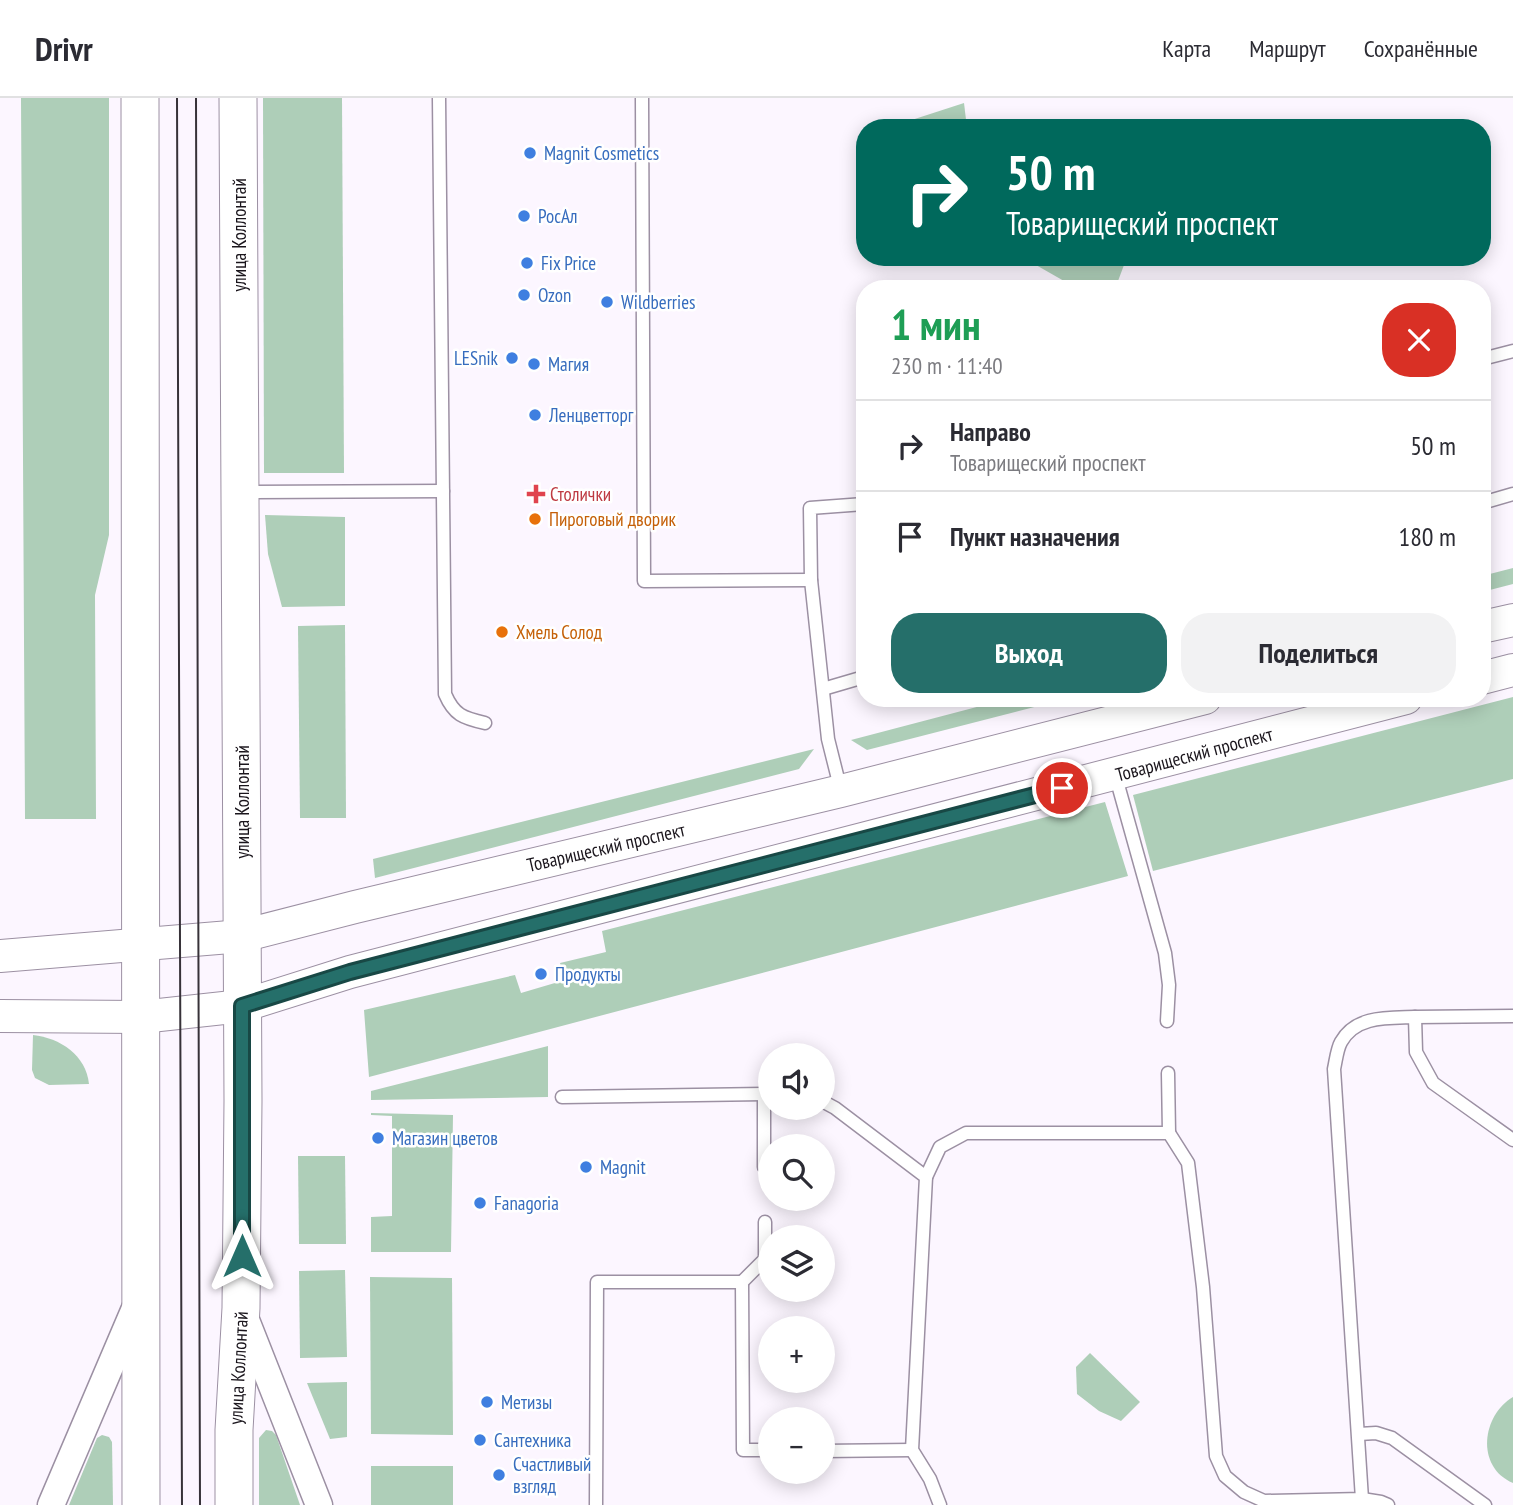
<!DOCTYPE html>
<html lang="ru">
<meta charset="utf-8">
<style>
:root{--surface:#fff;--page:#f2f2f3;--text:#2b2b33;--muted:#7c7c81;--line:#e1e1e2;--accent:#256f6a}
body{margin:0;font-family:"PT Sans Narrow",sans-serif;background:var(--page);color:var(--text);height:100vh;display:flex;flex-direction:column;font-size:26px;white-space:nowrap}
*{box-sizing:border-box;margin:0}
p{font-size:23px;color:var(--muted)}
.icon{flex:none;width:38px;height:38px;fill:none;stroke:currentColor;stroke-width:2;stroke-linecap:round;stroke-linejoin:round}
.map{position:relative;flex:1;overflow:hidden}
.panel{position:absolute;left:856px;top:182px;width:635px;height:427px;display:flex;flex-direction:column;background:var(--surface);border-radius:28px;box-shadow:0 4px 18px #0003}
.panel>*{flex:none}
.top-card{position:absolute;left:856px;top:21px;width:635px;height:147px;border-radius:28px;box-shadow:0 4px 18px #0003;background:#00695c;color:#fff;overflow:hidden}
.controls{position:absolute;left:758px;top:945px;display:grid;gap:14px}
.controls a{display:grid;place-items:center;width:77px;height:77px;border-radius:50%;background:var(--surface);box-shadow:0 4px 18px #0003;font-size:35px}
.pin{position:absolute;display:grid;place-items:center;width:60px;height:60px;color:#fff;margin:-30px;border:4px solid #fff;border-radius:50%;box-shadow:0 2px 7px #0007}
.me{position:absolute;width:77px;margin:-38px;rotate:0deg;stroke-linejoin:round;filter:drop-shadow(0 0 5px #0008)}
.turn{display:flex;align-items:center;gap:24px;height:147px;padding:0 35px;font-size:32px}
.turn .icon{width:91px;height:91px;stroke-width:2.5}
.turn b{display:block;font-size:49px;line-height:60px}
.round{display:grid;place-items:center;flex:none;width:74px;height:74px;border-radius:28px;background:var(--page)}
.overview{display:flex;align-items:center;justify-content:space-between;height:119px;padding:0 35px}
h1{font-size:42px;font-weight:700;line-height:52px;color:#1e9e55}
.cta{display:flex;gap:14px;margin-top:auto;padding:14px 35px}
.cta a{flex:1;height:80px;border-radius:28px;background:var(--accent);color:#fff;font-size:28px;font-weight:700;line-height:80px;text-align:center}
.cta a+a{background:var(--page);color:var(--text)}
ul{padding:0;list-style:none}
li{display:flex;align-items:center;gap:21px;height:91px;padding:0 35px;border-top:2px solid var(--line)}
li div{flex:1}
li b{display:block;font-size:26px}
li em{font-style:normal}
header{display:flex;align-items:center;gap:42px;box-sizing:border-box;height:98px;padding:0 35px;background:var(--surface);border-bottom:2px solid var(--line)}
header strong{font-size:33px}
nav{display:flex;gap:38px;margin-inline-start:auto;font-size:24px}
.map>svg:first-child{display:block}
.green{fill:#aeceb8}
.lines{fill:none;stroke-linecap:round;stroke-linejoin:round}
.service-casing{stroke:#9c90a3;stroke-width:15}
.minor-casing{stroke:#9c90a3;stroke-width:29}
.tertiary-casing{stroke:#9c90a3;stroke-width:34}
.secondary-casing{stroke:#9c90a3;stroke-width:39}
.service{stroke:#fff;stroke-width:12}
.minor{stroke:#fff;stroke-width:26}
.tertiary{stroke:#fff;stroke-width:32}
.secondary{stroke:#fff;stroke-width:37}
.tram{stroke:#373239;stroke-width:2}
.route-casing{stroke:#184845;stroke-width:18}
.route{stroke:#256f6a;stroke-width:12}
.shop-dot{fill:#3f7fe0;stroke:#fff;stroke-width:2.5}
.health-dot{fill:#e0444e;stroke:#fff;stroke-width:2.5}
.food-dot{fill:#e8710a;stroke:#fff;stroke-width:2.5}
.labels{text-anchor:middle;dominant-baseline:central;stroke-width:5;stroke-linejoin:round;paint-order:stroke}
.shop-label{font-size:19px;fill:#366cbe;stroke:#fff;text-anchor:start}
.street-label{font-size:19px;fill:#1a151c;stroke:#fff}
.health-label{font-size:19px;fill:#be3a42;stroke:#fff;text-anchor:start}
.food-label{font-size:19px;fill:#c56008;stroke:#fff;text-anchor:start}
</style>
<header>
<strong>Drivr</strong>
<nav><a>Карта</a><a>Маршрут</a><a>Сохранённые</a></nav>
</header>
<div class="map">
<svg width="1513" height="1407" viewBox="0 0 1513 1407">
<rect width="100%" height="100%" fill="#fcf6ff"/>
<g class="green">
<polygon points="21,0 109,0 109,437 95,497 96,721 25,721"/>
<polygon points="263,0 342,0 344,375 264,375"/>
<polygon points="964,5 967,30 887,30"/>
<polygon points="1022,159 1127,159 1115,191 1078,191"/>
<polygon points="265,417 345,419 345,508 282,509 268,456"/>
<polygon points="1513,470 1513,486 1482,494 1482,478"/>
<polygon points="345,527 346,720 300,720 298,528"/>
<polygon points="1513,599 1513,681 1153,773 1133,697"/>
<polygon points="1011,600 1069,600 867,652 851,642"/>
<polygon points="814,651 799,671 375,780 373,761"/>
<polygon points="1105,704 1128,778 369,979 364,912 515,877 521,895 565,882 560,865 606,854 602,833"/>
<path d="M 33,937 C 60,940 86,957 89,986 L 49,987 L 35,980 L 32,972 Z"/>
<polygon points="548,948 548,999 371,1002 371,993"/>
<polygon points="371,1015 453,1017 451,1154 371,1154 371,1119 392,1118 392,1018 371,1017"/>
<polygon points="298,1058 345,1058 346,1146 299,1146"/>
<polygon points="345,1172 347,1259 300,1260 299,1173"/>
<polygon points="370,1179 452,1180 453,1337 371,1336"/>
<polygon points="1090,1255 1140,1304 1121,1323 1099,1313 1077,1296 1076,1269"/>
<polygon points="347,1284 347,1339 330,1341 307,1285"/>
<path d="M 1513,1299 L 1513,1385 C 1475,1369 1482,1317 1513,1299 Z"/>
<polygon points="266,1332 272,1333 276,1337 300,1407 259,1407 259,1340"/>
<polygon points="102,1337 109,1339 112,1344 113,1407 69,1407 97,1340"/>
<rect x="371" y="1368" width="82" height="39"/>
</g>
<g class="lines">
<g class="service-casing">
<g id="service">
<path d="M 439,0 L 445,596 C 454,617 463,620 485,625"/>
<polyline points="642,0 644,483 811,482"/>
<polyline points="1482,261 1513,253"/>
<polyline points="244,394 443,393"/>
<polyline points="1482,405 1513,396"/>
<polyline points="823,591 864,579"/>
<polyline points="1115,676 1165,855 1169,887 1167,923"/>
<polyline points="841,693 828,641 811,482 810,410 864,406"/>
<polyline points="1415,919 1513,918"/>
<polyline points="1168,975 1169,1035"/>
<polyline points="764,996 764,1069"/>
<polyline points="562,999 770,996"/>
<polyline points="822,1003 835,1010 926,1079 912,1352 930,1381 940,1407"/>
<path d="M 926,1079 L 940,1049 L 966,1035 L 1169,1035 L 1188,1065 L 1203,1189 L 1216,1358 L 1225,1378 L 1244,1394 L 1264,1403 L 1362,1401 L 1334,971 C 1336,962 1337,951 1341,944 C 1356,917 1389,920 1415,919 L 1416,954 L 1433,985 L 1513,1042"/>
<polyline points="742,1184 765,1161 765,1124"/>
<polyline points="1359,1336 1376,1335 1392,1340 1485,1407"/>
<polyline points="822,1353 912,1352"/>
<polyline points="1362,1401 1381,1404 1388,1407"/>
<polyline points="596,1407 597,1184 742,1184 743,1352 770,1352"/>
</g>
</g>
<g class="minor-casing">
<g id="minor">
<polyline points="244,1217 319,1407"/>
<polyline points="51,1407 136,1208"/>
</g>
</g>
<g class="tertiary-casing">
<g id="tertiary">
<polyline points="1482,529 1513,522"/>
<polyline points="1482,580 1513,572"/>
<polyline points="0,858 242,838 355,809 841,693 1205,600"/>
<polyline points="0,918 141,919 242,908 350,874 1406,600"/>
</g>
</g>
<g class="secondary-casing">
<g id="secondary">
<polyline points="140,0 141,1407"/>
<polyline points="234,1407 234,1332 241,1210 243,1003 238,0"/>
</g>
</g>
<use href="#service" class="service"/>
<use href="#minor" class="minor"/>
<use href="#tertiary" class="tertiary"/>
<use href="#secondary" class="secondary"/>
<g class="tram">
<polyline points="177,0 182,1407"/>
<polyline points="196,0 200,1407"/>
</g>
</g>
<g class="lines">
<g class="route-casing">
<polyline id="route" points="242,1158 242,908 350,874 1062,690"/>
</g>
<use href="#route" class="route"/>
</g>
<g class="shop-dot">
<circle cx="530" cy="55" r="7"/>
<circle cx="524" cy="118" r="7"/>
<circle cx="527" cy="165" r="7"/>
<circle cx="524" cy="197" r="7"/>
<circle cx="607" cy="204" r="7"/>
<circle cx="512" cy="260" r="7"/>
<circle cx="534" cy="266" r="7"/>
<circle cx="535" cy="317" r="7"/>
<circle cx="541" cy="876" r="7"/>
<circle cx="378" cy="1040" r="7"/>
<circle cx="586" cy="1069" r="7"/>
<circle cx="480" cy="1105" r="7"/>
<circle cx="487" cy="1304" r="7"/>
<circle cx="480" cy="1342" r="7"/>
<circle cx="499" cy="1377" r="7"/>
</g>
<path class="health-dot" d="M532.5 385.5h7v7h7v7h-7v7h-7v-7h-7v-7h7z"/>
<g class="food-dot">
<circle cx="535" cy="421" r="7"/>
<circle cx="502" cy="534" r="7"/>
</g>
<g class="labels">
<g class="shop-label">
<text x="544" y="55">Magnit Cosmetics</text>
<text x="538" y="118">РосАл</text>
<text x="541" y="165">Fix Price</text>
<text x="538" y="197">Ozon</text>
<text x="621" y="204">Wildberries</text>
<text x="498" y="260" text-anchor="end">LESnik</text>
<text x="548" y="266">Магия</text>
<text x="549" y="317">Ленцветторг</text>
<text x="555" y="876">Продукты</text>
<text x="392" y="1040">Магазин цветов</text>
<text x="600" y="1069">Magnit</text>
<text x="494" y="1105">Fanagoria</text>
<text x="501" y="1304">Метизы</text>
<text x="494" y="1342">Сантехника</text>
<text x="513" y="1366">Счастливый<tspan x="513" dy="22">взгляд</tspan></text>
</g>
<g class="street-label">
<text transform="translate(239 137) rotate(-90)">улица Коллонтай</text>
<text transform="translate(1194 656) rotate(-15)">Товарищеский проспект</text>
<text transform="translate(242 704) rotate(-90)">улица Коллонтай</text>
<text transform="translate(606 749) rotate(-13)">Товарищеский проспект</text>
<text transform="translate(238 1270) rotate(-87)">улица Коллонтай</text>
</g>
<g class="health-label">
<text x="550" y="396">Столички</text>
</g>
<g class="food-label">
<text x="549" y="421">Пироговый дворик</text>
<text x="516" y="534">Хмель Солод</text>
</g>
</g>
</svg>
<div class="controls">
<a><svg class="icon" aria-label="sound" viewBox="0 0 24 24"><path d="M4 9h4l5-4v14l-5-4H4zM17 9q2 3 0 6"/></svg></a>
<a><svg class="icon" aria-label="search" viewBox="0 0 24 24"><circle cx="10" cy="10" r="6"/><path d="M15 15l6 6"/></svg></a>
<a><svg class="icon" aria-label="layers" viewBox="0 0 24 24"><path d="M12 4l9 5-9 5-9-5zM3 14l9 5 9-5"/></svg></a>
<a>+</a>
<a>−</a>
</div>
<div class="pin" style="left:1062px;top:690px;background:#d93025"><svg class="icon" aria-label="arrive" viewBox="0 0 24 24"><path d="M6 21V4h12l-3 4 3 4H6"/></svg></div>
<svg class="me" style="left:242px;top:1158px" viewBox="-20 -20 40 40"><path d="M0-17L14 15 0 8-14 15z" fill="#256f6a" stroke="#fff" stroke-width="4"/></svg>
<div class="top-card">
<div class="turn"><svg class="icon" aria-label="right" viewBox="0 0 24 24"><path d="M7 20v-9h11M14 6l5 5-5 5"/></svg><div><b>50 m</b>Товарищеский проспект</div></div>
</div>
<section class="panel">
<div class="overview"><div><h1>1 мин</h1><p>230 m · 11:40</p></div><a class="round" style="background:#d93025;color:#fff"><svg class="icon" aria-label="close" viewBox="0 0 24 24"><path d="M6 6l12 12M18 6L6 18"/></svg></a></div>
<ul>
<li><svg class="icon" aria-label="right" viewBox="0 0 24 24"><path d="M7 20v-9h11M14 6l5 5-5 5"/></svg><div><b>Направо</b><p>Товарищеский проспект</p></div><em>50 m</em></li>
<li><svg class="icon" aria-label="arrive" viewBox="0 0 24 24"><path d="M6 21V4h12l-3 4 3 4H6"/></svg><div><b>Пункт назначения</b></div><em>180 m</em></li>
</ul>
<div class="cta"><a>Выход</a><a>Поделиться</a></div>
</section>
</div>
